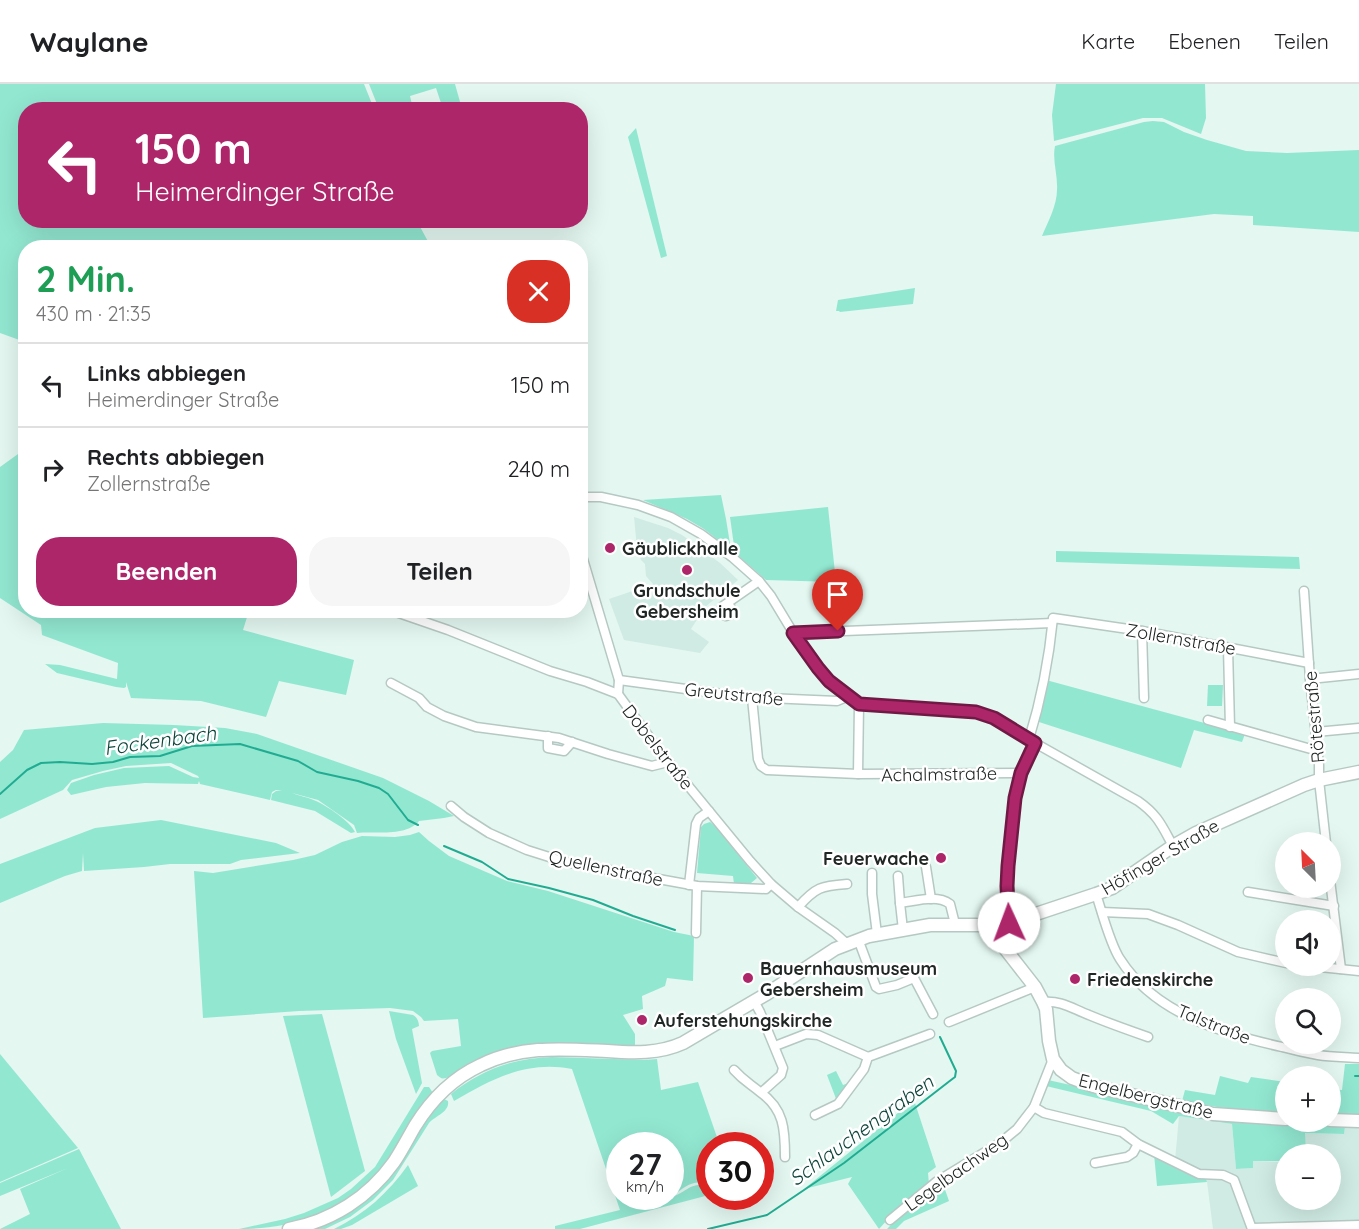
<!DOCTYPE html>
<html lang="de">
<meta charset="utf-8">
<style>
:root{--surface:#fff;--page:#f6f6f6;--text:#202124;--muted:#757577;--line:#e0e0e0;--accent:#ae266a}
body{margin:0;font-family:Quicksand,sans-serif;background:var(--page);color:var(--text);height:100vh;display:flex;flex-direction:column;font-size:22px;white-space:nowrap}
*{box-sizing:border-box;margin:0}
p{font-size:20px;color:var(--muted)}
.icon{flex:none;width:33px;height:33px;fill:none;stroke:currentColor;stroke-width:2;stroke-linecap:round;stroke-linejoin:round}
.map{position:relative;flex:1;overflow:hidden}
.drawer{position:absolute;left:18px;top:156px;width:570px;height:378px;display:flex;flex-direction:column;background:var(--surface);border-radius:24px;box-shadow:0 6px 24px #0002}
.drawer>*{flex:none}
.hud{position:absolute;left:18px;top:18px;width:570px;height:126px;border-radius:24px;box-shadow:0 6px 24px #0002;background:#ae266a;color:#fff;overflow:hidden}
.needle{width:39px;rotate:336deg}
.controls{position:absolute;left:1275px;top:748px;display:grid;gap:12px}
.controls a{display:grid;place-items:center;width:66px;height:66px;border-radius:50%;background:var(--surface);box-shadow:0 6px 24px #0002;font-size:30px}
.speed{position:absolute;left:606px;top:1048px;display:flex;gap:12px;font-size:30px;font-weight:700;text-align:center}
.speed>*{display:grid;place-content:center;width:78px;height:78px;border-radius:50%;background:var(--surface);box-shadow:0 6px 24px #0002;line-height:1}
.speed small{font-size:15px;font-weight:400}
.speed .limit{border:9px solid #d22;background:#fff;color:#111}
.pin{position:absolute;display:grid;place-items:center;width:51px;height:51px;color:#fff;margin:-62px -26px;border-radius:50% 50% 50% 0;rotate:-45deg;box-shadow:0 0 6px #0007}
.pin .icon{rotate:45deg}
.me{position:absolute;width:66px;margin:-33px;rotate:358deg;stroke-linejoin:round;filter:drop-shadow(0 0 4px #0008)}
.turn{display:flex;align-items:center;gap:21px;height:126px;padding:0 18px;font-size:27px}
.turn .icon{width:78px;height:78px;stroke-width:2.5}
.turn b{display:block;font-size:42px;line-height:51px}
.round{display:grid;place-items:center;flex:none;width:63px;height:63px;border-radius:24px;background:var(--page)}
.summary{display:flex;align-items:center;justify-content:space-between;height:102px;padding:0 18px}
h1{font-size:36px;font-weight:800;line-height:45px;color:#1e9e55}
.action{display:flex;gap:12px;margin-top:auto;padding:12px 18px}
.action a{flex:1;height:69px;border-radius:24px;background:var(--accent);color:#fff;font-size:24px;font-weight:800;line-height:69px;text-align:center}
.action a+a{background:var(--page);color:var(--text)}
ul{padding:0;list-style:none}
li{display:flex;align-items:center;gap:18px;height:84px;padding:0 18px;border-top:2px solid var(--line)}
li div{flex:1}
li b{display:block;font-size:22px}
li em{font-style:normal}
header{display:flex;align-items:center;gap:36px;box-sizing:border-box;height:84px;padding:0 30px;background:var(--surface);border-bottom:2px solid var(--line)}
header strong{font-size:28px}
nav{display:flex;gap:33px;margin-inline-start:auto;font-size:21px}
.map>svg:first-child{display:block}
.built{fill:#cfebe3}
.green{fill:#92e7d1}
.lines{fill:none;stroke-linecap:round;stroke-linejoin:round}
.stream{stroke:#21ac92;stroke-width:2}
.street-casing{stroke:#b6c8c3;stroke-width:11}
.secondary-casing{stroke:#b6c8c3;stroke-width:15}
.street{stroke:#fff;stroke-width:8}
.secondary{stroke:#fff;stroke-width:12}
.route-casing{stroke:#711945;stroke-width:15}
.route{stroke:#ae266a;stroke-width:10}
.poi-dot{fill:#ae266a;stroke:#fff;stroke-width:2}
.labels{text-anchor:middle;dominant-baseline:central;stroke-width:5;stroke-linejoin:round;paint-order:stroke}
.poi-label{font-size:18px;font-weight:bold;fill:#202725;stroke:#fff;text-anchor:start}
.street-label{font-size:18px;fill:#202725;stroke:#fff}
.water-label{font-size:20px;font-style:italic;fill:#0d453a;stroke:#fff}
</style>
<header>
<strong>Waylane</strong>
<nav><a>Karte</a><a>Ebenen</a><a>Teilen</a></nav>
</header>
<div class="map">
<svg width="1359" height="1145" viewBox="0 0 1359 1145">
<rect width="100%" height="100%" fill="#e4f7f1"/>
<g class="built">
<polygon points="634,433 668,444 682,451 720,479 738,496 705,523 691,545 709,558 700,569 624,556 609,515 653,500 646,492 645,480 641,476 637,464"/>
<polygon points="1179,1032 1232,1040 1236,1085 1253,1084 1253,1077 1285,1078 1286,1116 1330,1116 1330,1071 1306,1071 1304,1049 1344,1050 1345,1043 1359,1043 1359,1145 1213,1145 1206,1090 1175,1077"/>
</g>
<g class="green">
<polygon points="0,0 364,0 374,25 26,26 26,136 417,137 431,163 26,164 25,258 0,249"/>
<polygon points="369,0 455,0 462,25 443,25 436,4 410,12 413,25 379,25"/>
<polygon points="1056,0 1205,0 1206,34 1201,50 1162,34 1143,34 1054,57 1052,31"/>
<path d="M 1153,37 L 1164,38 L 1184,48 L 1207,56 L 1246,67 L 1287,69 L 1359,66 L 1359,148 L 1253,141 L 1253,132 L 1214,130 L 1042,152 C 1048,138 1057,121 1057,106 C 1058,91 1052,76 1055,62 L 1144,38 Z"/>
<polygon points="636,44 667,172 661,174 628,53"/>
<polygon points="915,204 913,220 840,228 839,227 836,227 838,216"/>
<polygon points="25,365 26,526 249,527 243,546 354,576 346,611 279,597 266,633 201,617 131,614 126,598 126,603 124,604 116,603 57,589 45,580 60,581 117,595 118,579 42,551 41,541 0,514 0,383"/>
<polygon points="721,411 726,435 731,466 704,445 687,435 643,416"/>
<polygon points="828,423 836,498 766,496 735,469 730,433"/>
<polygon points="1056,467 1299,473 1300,485 1056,478"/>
<polygon points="1046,596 1245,650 1242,658 1194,646 1181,684 1039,638"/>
<polygon points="1208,601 1223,601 1222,622 1207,622"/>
<path d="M 103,639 L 174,641 L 225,644 L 257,650 L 383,694 L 429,717 L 454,732 L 444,734 L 419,737 C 406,753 375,747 357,749 L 354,741 L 318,716 L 292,709 C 299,712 308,713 316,717 C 327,722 350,737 355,748 L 351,749 L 315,727 L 271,716 L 272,710 L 276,707 L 282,707 L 276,706 L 272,708 L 270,716 L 200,700 L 199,697 L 198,700 L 145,699 L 106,703 L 71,711 L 67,706 L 71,699 L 94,691 L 124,684 L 169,682 L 193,693 L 199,694 L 198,692 L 171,679 L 126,682 L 103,687 L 72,696 L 63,706 L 0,735 L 0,678 L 13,666 L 24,646 Z"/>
<polygon points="161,736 276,759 300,769 241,776 230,780 170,780 144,783 84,787 83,769 82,787 65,792 0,819 0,780 95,744"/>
<polygon points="710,738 715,742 757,794 751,799 734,800 733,792 697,789 701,743 704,740"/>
<path d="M 419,748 L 429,757 L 449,772 L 507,797 L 548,807 L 674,848 L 694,852 L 693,897 L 667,894 L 665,902 L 642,912 L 643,925 L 623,931 L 635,950 L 635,963 C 594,961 545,954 504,965 C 492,969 481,974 470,980 C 463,984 454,993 446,994 C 441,995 441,994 437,991 L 430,969 L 432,967 L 461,962 L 458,935 L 424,937 L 421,933 L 413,927 L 390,924 L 299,927 L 203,934 L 194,787 L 213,789 L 293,776 L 315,771 L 342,758 L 362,752 L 395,753 L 410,751 Z"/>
<path d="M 389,927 L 413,931 C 417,933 419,938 419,942 L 412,945 L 422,999 L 416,1010 L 396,955 Z"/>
<polygon points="322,930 365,1087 331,1113 283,932"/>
<polygon points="0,970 78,1064 0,1098"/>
<path d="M 552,973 L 644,976 L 657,975 L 661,1006 L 698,998 L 720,1062 L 710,1062 L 709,1100 C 690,1095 686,1104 671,1112 L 670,1062 L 620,1062 L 620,1113 L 666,1113 L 653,1118 C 659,1116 666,1115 672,1113 C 689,1107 689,1098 709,1102 L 709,1111 L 580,1145 L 555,1145 L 555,1142 L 620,1126 L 572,985 C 527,976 492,995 454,1017 L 451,1010 C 481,986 513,974 552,973 Z"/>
<polygon points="1345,980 1359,980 1359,1031 1331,1031 1331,1005 1342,1006"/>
<polygon points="836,987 843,1001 851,998 838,1020 827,991"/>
<polygon points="1220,992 1248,999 1251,993 1285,998 1285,1030 1217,1023 1182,1017 1185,1006 1215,1011"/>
<polygon points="1048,996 1142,1017 1267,1038 1339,1041 1345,1043 1344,1050 1305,1049 1306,1071 1286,1071 1285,1077 1253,1077 1253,1084 1236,1085 1232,1040 1179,1032 1173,1040 1151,1027 1046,1002"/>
<path d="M 424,1003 L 429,1003 L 433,1009 C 414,1038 398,1066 375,1092 C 371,1096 367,1102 363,1105 C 330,1134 281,1145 239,1145 L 285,1135 L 304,1129 L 338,1114 L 351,1105 L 375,1083 Z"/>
<path d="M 442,1014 L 448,1017 C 450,1028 435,1032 429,1039 L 393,1096 L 373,1116 L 350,1133 L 325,1145 L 303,1145 L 346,1127 L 418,1044 Z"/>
<path d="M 914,1016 L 936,1083 L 928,1089 L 929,1100 C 910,1114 894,1128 879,1145 L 848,1100 L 852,1093 L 804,1105 Z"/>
<polygon points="79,1065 121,1145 0,1145 30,1130 20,1105 68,1084 0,1112 0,1099"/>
<polygon points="1154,1070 1206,1094 1207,1098 1157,1102"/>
<path d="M 408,1081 L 418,1102 L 352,1141 L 341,1145 L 334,1145 C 365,1130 388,1109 408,1081 Z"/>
<polygon points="942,1097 949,1117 904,1137 896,1145 887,1145 910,1121"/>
</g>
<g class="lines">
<g class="stream">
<polyline points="0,710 27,686 41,679 60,678 92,680 113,678 130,673 160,672 192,662 240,660 298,677 317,688 358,697 379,704 388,710 408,736 418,741"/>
<polyline points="444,762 482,778 508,795 549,804 593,816 633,832 675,846"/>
<polyline points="1355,992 1359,992"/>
<polyline points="708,1145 767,1131 844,1079 951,996 955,993 956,987 940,953"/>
</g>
<g class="street-casing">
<g id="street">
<path d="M 580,413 L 601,413 L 638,421 L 671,433 L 701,450 L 732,473 L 759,497 L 771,512 L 806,570 L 818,584 L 829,597 L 859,620 L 959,626 L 976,628 L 994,634 L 1035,659 L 1138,717 C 1158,731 1162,742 1173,762"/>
<polyline points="580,465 619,596 618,610"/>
<polyline points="1304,507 1310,595 1319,681 1319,696 1326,759"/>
<polyline points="728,519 731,524 731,529 730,531 726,532 722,530 721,525 723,522 759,497"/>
<polyline points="390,526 448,546 550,587 587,598 618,610 658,665 750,777 771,800 798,823 835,849 846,859"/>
<polyline points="1142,547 1144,614"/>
<polyline points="793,549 1052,539"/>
<polyline points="1228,564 1230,643"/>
<polyline points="1310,595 1359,590"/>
<polyline points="619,596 745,613 837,617 849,612"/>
<polyline points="391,599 419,614 427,623 444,632 476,643 559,654 608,670 652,682 668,678"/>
<polyline points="752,614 758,675 761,682 767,686 858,690 1021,689"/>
<polyline points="1208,636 1318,667"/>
<polyline points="1316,648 1359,644"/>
<polyline points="548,652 548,664 564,667 572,658"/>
<path d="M 1029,655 C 1041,616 1049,575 1053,534 L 1142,547 L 1309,579"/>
<polyline points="858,690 859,620"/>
<polyline points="451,722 464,733 489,749 527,766 565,778 697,802 766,805 771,800"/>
<polyline points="926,783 931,815"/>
<polyline points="872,789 872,810 877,850"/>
<polyline points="898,792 900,819"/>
<polyline points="1330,796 1341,885"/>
<polyline points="689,801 696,740 699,734 709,727"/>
<polyline points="1248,808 1334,822"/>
<path d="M 1096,810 C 1102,828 1110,860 1120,875 C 1154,929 1223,950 1282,963 C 1293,966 1306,969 1318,971 C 1331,973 1345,973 1359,974"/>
<path d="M 798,823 C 816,803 821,802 847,800"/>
<polyline points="1102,828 1148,830 1178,841 1238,868 1286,879"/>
<polyline points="1009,839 1007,802 1015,714 1021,689 1035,659"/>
<path d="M 903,846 L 900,819 C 916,817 937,810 950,820 L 955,840"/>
<polyline points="696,849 697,802"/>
<polyline points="858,855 876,903 879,905 897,901 914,894 933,930"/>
<polyline points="1310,882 1359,887"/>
<polyline points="754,917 760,928 783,984 781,991 762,1008"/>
<path d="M 1043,918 C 1061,916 1073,925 1089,931 C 1108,939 1128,946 1148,953"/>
<polyline points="949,938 1035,903"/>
<polyline points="775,962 806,950 818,951 868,973"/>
<path d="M 734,986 C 744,997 749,999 760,1008 C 784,1025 785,1045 785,1073"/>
<polyline points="1034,1023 1044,1029 1122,1048 1138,1060 1199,1090 1223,1091 1234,1096 1252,1145"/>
<polyline points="815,1031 838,1020 864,985 868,973 930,950"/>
<polyline points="1095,1079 1127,1073 1133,1069 1138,1060"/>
<polyline points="890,1136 936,1098 1000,1059 1017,1045 1034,1023 1053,975"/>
<polyline points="1252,1144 1359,1141"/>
</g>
</g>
<g class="secondary-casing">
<g id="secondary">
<polyline points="994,841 996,853 1035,903 1043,918 1046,925 1049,957 1053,975 1061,986 1072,994 1093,1002 1213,1030 1286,1035"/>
<polyline points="1330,1036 1359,1037"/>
<path d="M 289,1145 C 332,1137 369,1113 394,1078 C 402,1066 408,1054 415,1042 C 431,1016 453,994 481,981 C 521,961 564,965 607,967 C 633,969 659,970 683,959 L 768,909 L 835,865 L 869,852 L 930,841 L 994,841 L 1009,839 L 1096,810 L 1112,804 L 1173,762 L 1196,749 L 1304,701 L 1319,696 L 1359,688"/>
</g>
</g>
<use href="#street" class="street"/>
<use href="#secondary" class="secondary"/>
</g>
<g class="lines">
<g class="route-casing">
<polyline id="route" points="838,547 793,549 818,584 829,597 859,620 976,628 994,634 1035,659 1021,689 1015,714 1008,782 1007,802 1009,839"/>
</g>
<use href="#route" class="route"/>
</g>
<g class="poi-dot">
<circle cx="610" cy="464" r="6"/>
<circle cx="687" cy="486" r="6"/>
<circle cx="941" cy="774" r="6"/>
<circle cx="748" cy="894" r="6"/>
<circle cx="1075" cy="895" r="6"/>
<circle cx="642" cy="936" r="6"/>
</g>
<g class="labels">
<g class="poi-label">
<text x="622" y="464">Gäublickhalle</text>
<text x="687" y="506" text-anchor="middle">Grundschule<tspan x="687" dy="21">Gebersheim</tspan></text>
<text x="929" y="774" text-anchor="end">Feuerwache</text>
<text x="760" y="884">Bauernhausmuseum<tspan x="760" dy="21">Gebersheim</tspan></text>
<text x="1087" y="895">Friedenskirche</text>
<text x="654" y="936">Auferstehungskirche</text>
</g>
<g class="street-label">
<text transform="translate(1181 555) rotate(10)">Zollernstraße</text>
<text transform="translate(734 610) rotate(6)">Greutstraße</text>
<text transform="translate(1314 633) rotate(-95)">Rötestraße</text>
<text transform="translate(658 663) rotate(52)">Dobelstraße</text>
<text transform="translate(939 690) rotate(-1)">Achalmstraße</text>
<text transform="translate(1160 773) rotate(-30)">Höfinger Straße</text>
<text transform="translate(606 784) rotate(12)">Quellenstraße</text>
<text transform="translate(1214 940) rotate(22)">Talstraße</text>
<text transform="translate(1146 1012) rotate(14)">Engelbergstraße</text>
<text transform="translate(956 1088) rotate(-35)">Legelbachweg</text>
</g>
<g class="water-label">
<text transform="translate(160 656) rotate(-8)">Fockenbach</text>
<text transform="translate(861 1046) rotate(-36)">Schlauchengraben</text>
</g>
</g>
</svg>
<div class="controls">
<a><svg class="needle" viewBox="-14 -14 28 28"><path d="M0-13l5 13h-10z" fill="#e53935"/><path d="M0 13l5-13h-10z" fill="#757577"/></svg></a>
<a><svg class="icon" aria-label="sound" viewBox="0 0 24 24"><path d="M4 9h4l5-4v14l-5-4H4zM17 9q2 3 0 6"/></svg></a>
<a><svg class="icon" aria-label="search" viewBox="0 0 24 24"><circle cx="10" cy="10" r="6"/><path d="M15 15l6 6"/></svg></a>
<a>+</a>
<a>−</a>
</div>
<div class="speed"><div>27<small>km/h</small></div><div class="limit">30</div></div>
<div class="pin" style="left:838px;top:547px;background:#d93025"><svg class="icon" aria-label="arrive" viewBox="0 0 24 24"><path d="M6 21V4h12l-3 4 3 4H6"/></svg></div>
<svg class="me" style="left:1009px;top:839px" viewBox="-20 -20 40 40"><circle r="19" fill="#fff"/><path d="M0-13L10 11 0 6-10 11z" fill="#ae266a"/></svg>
<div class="hud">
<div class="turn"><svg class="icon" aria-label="left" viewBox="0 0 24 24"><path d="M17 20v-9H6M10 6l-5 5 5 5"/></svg><div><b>150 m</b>Heimerdinger Straße</div></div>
</div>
<section class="drawer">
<div class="summary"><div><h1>2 Min.</h1><p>430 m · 21:35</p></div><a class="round" style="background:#d93025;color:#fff"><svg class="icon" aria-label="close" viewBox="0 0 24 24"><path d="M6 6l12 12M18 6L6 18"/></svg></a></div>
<ul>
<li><svg class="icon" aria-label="left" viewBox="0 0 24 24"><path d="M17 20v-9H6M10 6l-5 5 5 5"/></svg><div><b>Links abbiegen</b><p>Heimerdinger Straße</p></div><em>150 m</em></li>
<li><svg class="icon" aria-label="right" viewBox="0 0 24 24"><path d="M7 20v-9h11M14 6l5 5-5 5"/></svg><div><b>Rechts abbiegen</b><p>Zollernstraße</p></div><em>240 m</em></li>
</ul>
<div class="action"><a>Beenden</a><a>Teilen</a></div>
</section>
</div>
